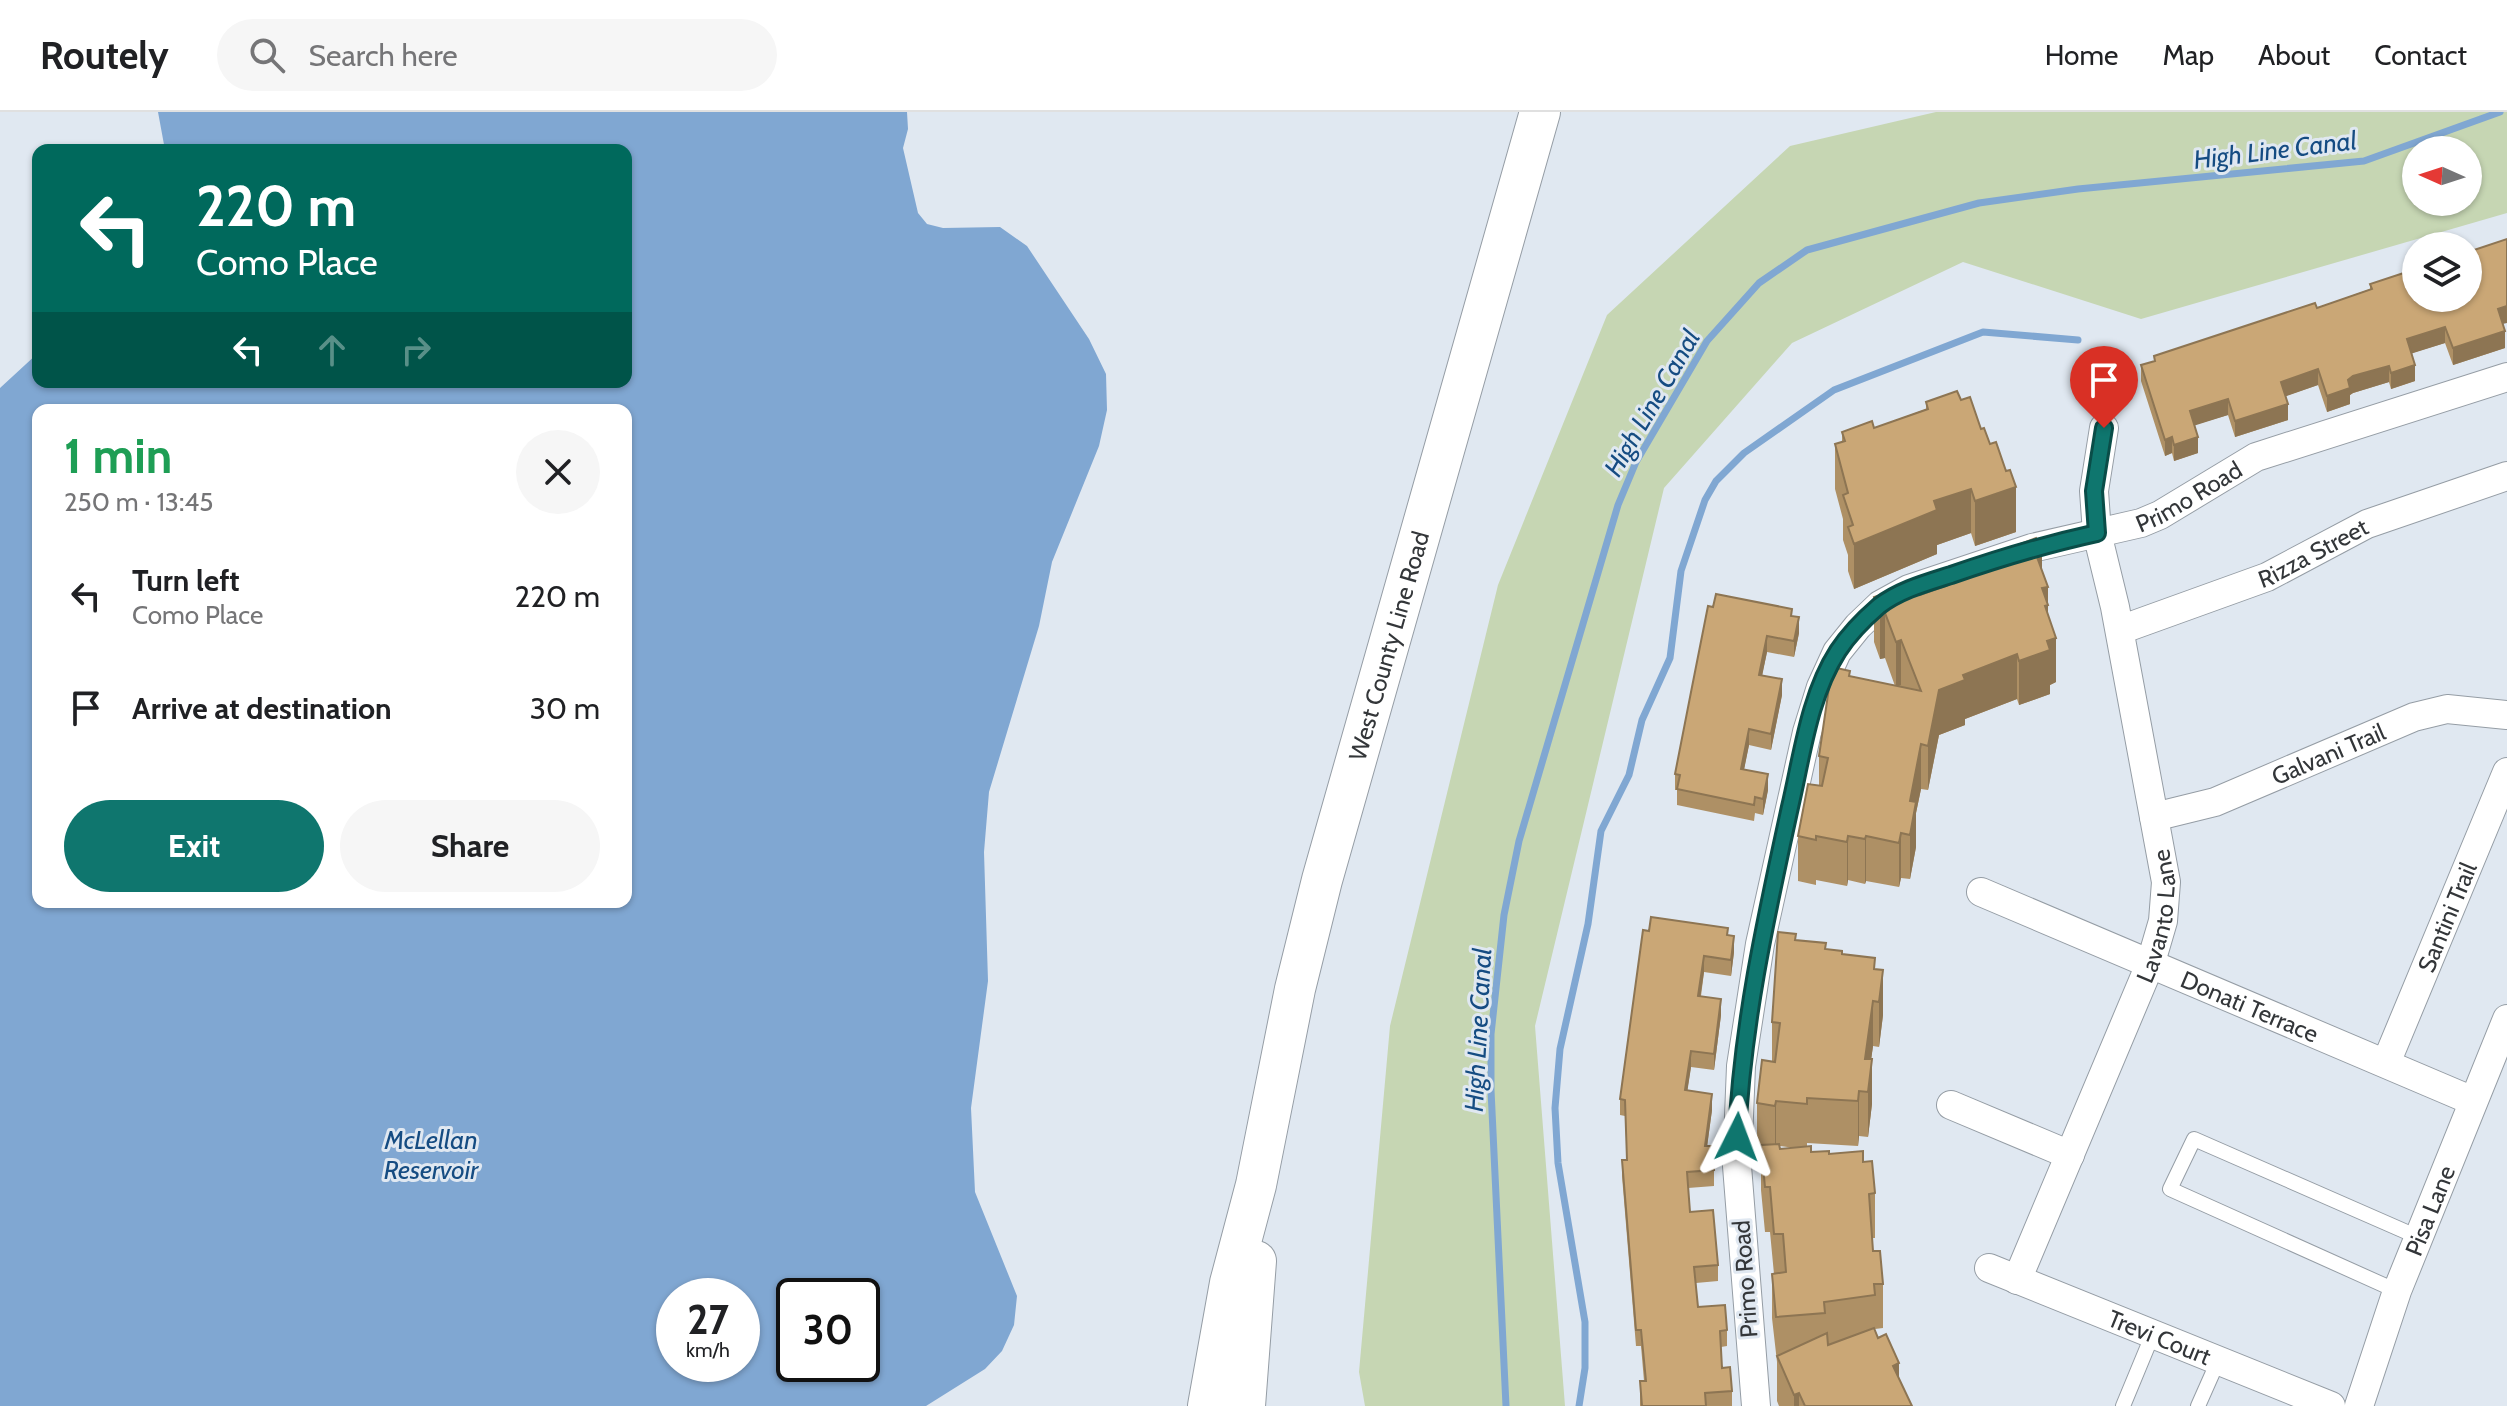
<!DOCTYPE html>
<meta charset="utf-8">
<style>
:root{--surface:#fff;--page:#f6f6f6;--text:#202124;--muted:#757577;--line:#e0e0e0;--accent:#0f766e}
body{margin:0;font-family:Cabin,sans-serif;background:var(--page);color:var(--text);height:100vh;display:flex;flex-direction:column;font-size:30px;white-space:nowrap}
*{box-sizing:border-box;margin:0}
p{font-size:26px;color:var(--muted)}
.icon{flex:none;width:44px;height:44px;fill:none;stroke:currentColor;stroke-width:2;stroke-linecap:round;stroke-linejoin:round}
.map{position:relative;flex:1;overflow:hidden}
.details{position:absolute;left:32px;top:292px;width:600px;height:504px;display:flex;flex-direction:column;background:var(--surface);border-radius:16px;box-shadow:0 2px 6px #0004}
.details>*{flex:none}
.guide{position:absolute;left:32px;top:32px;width:600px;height:244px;border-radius:16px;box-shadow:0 2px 6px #0004;background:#00695c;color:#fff;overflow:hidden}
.needle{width:52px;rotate:273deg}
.controls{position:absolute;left:2402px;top:24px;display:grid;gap:16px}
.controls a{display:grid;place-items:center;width:80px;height:80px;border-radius:50%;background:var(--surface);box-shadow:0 2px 6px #0004;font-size:40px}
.speed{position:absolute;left:656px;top:1166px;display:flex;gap:16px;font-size:40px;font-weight:700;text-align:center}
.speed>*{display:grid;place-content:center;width:104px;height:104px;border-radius:50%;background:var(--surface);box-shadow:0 2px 6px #0004;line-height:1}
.speed small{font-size:20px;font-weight:400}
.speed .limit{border:4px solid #111;border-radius:12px;background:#fff;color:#111}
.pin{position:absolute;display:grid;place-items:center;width:68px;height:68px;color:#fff;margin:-82px -34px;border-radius:50% 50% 50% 0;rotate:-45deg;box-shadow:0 0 8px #0007}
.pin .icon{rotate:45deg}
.me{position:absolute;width:88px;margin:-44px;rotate:3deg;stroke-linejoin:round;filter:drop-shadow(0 0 6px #0008)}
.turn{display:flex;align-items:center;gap:28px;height:168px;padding:0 32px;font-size:36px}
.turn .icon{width:104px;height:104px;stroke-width:2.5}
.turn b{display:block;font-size:56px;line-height:68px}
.lanes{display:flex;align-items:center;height:76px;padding:0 32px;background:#0003;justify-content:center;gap:40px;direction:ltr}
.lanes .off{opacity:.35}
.round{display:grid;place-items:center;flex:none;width:84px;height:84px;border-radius:42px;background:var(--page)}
.head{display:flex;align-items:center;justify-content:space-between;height:136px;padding:0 32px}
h1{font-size:48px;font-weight:700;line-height:60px;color:#1e9e55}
.button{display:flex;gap:16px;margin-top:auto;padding:16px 32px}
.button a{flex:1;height:92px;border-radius:48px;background:var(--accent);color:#fff;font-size:32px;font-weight:700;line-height:92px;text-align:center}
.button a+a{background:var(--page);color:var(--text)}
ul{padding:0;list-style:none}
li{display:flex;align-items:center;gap:24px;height:112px;padding:0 32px}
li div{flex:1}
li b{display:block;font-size:30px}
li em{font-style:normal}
header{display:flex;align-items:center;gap:48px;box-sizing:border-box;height:112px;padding:0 40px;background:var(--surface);border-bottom:2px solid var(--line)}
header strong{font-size:38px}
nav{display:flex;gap:44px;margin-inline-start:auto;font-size:28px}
.search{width:560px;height:72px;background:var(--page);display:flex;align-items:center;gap:20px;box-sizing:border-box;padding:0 28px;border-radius:44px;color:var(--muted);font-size:30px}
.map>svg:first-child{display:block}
.green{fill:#c6d6b3;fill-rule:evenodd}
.water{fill:#80a7d2;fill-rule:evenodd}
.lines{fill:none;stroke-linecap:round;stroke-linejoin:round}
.stream{stroke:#80a7d2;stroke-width:7}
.service-casing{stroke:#959da5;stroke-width:16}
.minor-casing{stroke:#959da5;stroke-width:30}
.secondary-casing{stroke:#959da5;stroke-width:42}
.service{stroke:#fff;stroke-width:14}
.minor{stroke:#fff;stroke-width:28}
.secondary{stroke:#fff;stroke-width:40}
.wall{fill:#ae9065;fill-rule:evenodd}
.shaded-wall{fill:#8d7553}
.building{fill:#caa776;stroke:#8d7553;stroke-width:2}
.route-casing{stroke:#0a4d48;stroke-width:20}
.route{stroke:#0f766e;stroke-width:14}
.labels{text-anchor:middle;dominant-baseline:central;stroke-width:6;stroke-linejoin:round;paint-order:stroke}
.street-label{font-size:24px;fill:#333639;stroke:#e0e8f1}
.water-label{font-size:26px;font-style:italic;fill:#154c82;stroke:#e0e8f1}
</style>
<header>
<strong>Routely</strong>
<div class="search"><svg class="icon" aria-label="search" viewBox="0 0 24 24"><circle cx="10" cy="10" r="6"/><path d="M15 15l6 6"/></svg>Search here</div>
<nav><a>Home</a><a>Map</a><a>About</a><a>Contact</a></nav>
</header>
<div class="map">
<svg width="2507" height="1294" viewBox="0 0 2507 1294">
<rect width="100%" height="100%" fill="#e0e8f1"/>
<path class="green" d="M 1936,0 L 2507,0 L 2507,101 L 2141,207 L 1963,150 L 1792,231 L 1664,376 L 1535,914 L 1565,1294 L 1365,1294 L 1359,1260 L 1390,914 L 1498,473 L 1607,203 L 1790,34 ZM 2416,38 L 2468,38 L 2468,90 L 2416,90 Z"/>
<path class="water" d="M 158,0 L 907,0 L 908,17 L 903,36 L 918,101 L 927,112 L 943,116 L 1000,115 L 1027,134 L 1089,227 L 1106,262 L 1107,298 L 1099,334 L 1052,450 L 1039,514 L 989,680 L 984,740 L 988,869 L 971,996 L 975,1080 L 1017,1184 L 1014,1213 L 1002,1239 L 985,1257 L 926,1294 L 0,1294 L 0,276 L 38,241 L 38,270 L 626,270 L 626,38 L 165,38 ZM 38,298 L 626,298 L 626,790 L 38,790 ZM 674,1184 L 742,1184 L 742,1252 L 674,1252 ZM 794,1184 L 862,1184 L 862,1252 L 794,1252 Z"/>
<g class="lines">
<g class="stream">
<polyline points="1506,1294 1491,978 1491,922 1504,803 1519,729 1618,393 1636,350 1707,229 1759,171 1807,138 1979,91 2078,77 2364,49 2500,0"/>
<polyline points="1579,1294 1585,1256 1585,1210 1558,1051 1555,996 1560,937 1588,812 1601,719 1629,663 1642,608 1670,546 1681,459 1705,388 1716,369 1744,341 1834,278 1983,220 2078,228"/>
</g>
<g class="service-casing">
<g id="service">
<polyline points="2397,1179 2170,1077 2194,1027 2418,1125"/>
<polyline points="2123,1294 2152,1224"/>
<polyline points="2198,1294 2218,1249"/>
</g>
</g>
<g class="minor-casing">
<g id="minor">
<path id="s1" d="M 2120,518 L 2267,465 L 2367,412 L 2507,364"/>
<path id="s2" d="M 2154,705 L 2215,690 L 2414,605 L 2447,597 L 2507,603"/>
<path id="s3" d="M 1981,780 L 2473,989"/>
<path id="s4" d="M 2386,951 L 2507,660"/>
<polyline points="1951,993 2070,1043"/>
<path id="s5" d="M 1989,1156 L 2331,1294"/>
<path id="s6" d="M 2017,1168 L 2151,850 L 2163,809 L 2166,770 L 2115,495 L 2097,421 L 2094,379 L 2104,316"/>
<path id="s7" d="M 1756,1294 L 1737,1054 L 1741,954 L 1760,832 L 1807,620 L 1821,575 L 1837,540 L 1858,514 L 1880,493 L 1909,477 L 2032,436 L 2141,411 L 2160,403 L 2256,345 L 2507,265"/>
<path id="s8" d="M 2359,1294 L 2397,1179 L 2507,907"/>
</g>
</g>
<g class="secondary-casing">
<g id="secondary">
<path id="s9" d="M 1208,1294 L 1230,1171 L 1256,1073 L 1295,877 L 1322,768 L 1540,0"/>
<polyline points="1245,1294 1256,1149"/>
</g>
</g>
<use href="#service" class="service"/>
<use href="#minor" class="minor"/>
<use href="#secondary" class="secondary"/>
</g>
<g class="wall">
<polygon points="2370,172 2503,212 2505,236 2453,253 2445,231 2412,241 2415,269 2391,277 2389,270 2353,281 2350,283 2350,292 2327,300 2318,273 2285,284 2288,308 2235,325 2228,303 2194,313 2198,341 2174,349 2172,341 2165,344 2141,269 2141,253 2154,250 2154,244 2317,196 2370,177"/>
<polygon points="1926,290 2016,420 1975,434 1971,421 1937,433 1937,442 1854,477 1848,459 1848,443 1843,428 1843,407 1835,377 1835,332 1842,330 1842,320 1874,316 1926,297"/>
<polygon points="1996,441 2042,460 2048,475 2048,503 2056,570 2050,573 2050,582 2019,593 2017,587 1965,607 1965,613 1939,623 1928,678 1921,677 1916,701 1916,735 1910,767 1901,766 1899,775 1866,769 1865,772 1848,768 1847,774 1816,768 1816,773 1798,769 1798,724 1819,674 1819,644 1850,565 1895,574 1885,546 1880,547 1874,530 1874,485 1920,483 1954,471 1954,462 1996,446"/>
<polygon points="1708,494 1792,504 1799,521 1794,545 1767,540 1762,563 1782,583 1771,638 1749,633 1744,657 1768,678 1763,703 1755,701 1754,709 1677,693 1677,678 1675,678 1675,662"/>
<polygon points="1643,818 1728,823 1734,840 1731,864 1704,860 1701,884 1721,903 1714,958 1691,955 1687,979 1712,998 1707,1034 1714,1058 1714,1074 1688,1076 1690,1100 1718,1153 1718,1169 1696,1171 1698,1195 1727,1218 1727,1234 1721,1235 1722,1256 1732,1279 1732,1294 1640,1294 1640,1269 1644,1269 1641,1234 1636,1234 1622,1064 1622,1048 1627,1048 1625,1004 1620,1003 1620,987"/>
<path d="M 1796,828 L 1842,842 L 1875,857 L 1883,903 L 1879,935 L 1873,934 L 1871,947 L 1872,992 L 1868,1025 L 1859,1024 L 1858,1034 L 1807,1031 L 1807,1035 L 1811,1040 L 1829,1042 L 1863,1050 L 1875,1081 L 1875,1126 L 1872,1126 L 1873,1139 L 1883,1172 L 1883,1216 L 1875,1217 L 1875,1218 L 1912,1294 L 1779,1294 L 1777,1289 L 1777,1250 L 1772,1206 L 1772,1162 L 1774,1162 L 1770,1120 L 1765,1120 L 1761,1078 L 1761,1037 L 1757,1036 L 1757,991 L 1772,949 L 1772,910 ZM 1780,1034 L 1795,1036 L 1780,1037 Z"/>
</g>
<g class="shaded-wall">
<polygon points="2507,194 2507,211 2498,213 2498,197"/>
<polygon points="2445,215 2445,231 2407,243 2407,227"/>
<polygon points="2505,219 2505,236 2453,253 2453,236"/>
<polygon points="2415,253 2415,269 2391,277 2391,261"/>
<polygon points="2389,254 2389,270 2353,281 2350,283 2350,292 2327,300 2327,284 2353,264"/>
<polygon points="2318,257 2318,273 2281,286 2281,270"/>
<polygon points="2228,287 2228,303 2190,315 2190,299"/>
<polygon points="2288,292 2288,308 2235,325 2235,309"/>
<polygon points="2172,325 2172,341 2165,344 2165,328"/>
<polygon points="2198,325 2198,341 2174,349 2174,333"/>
<polygon points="2016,375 2016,420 1975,434 1975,389"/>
<polygon points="1971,377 1971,421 1937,433 1937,442 1854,477 1854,432 1934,389"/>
<polygon points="2042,443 2042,488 2037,445"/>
<polygon points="2048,475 2048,529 2056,526 2056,570 2050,573 2050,582 2019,593 2019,549 2042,476"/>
<polygon points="1885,501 1885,546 1880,547 1880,502"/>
<polygon points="1799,505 1799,521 1794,545 1794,529"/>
<polygon points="1767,524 1767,540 1759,579 1759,563"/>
<polygon points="1901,528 1901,573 1896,575 1896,530"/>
<polygon points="2017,542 2017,587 1965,607 1965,613 1939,623 1928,678 1928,634 1939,578 1963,563"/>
<polygon points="1782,567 1782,583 1771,638 1771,622"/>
<polygon points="1749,617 1749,633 1741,673 1741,657"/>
<polygon points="1921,632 1921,677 1916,701 1916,735 1910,767 1910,689"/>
<polygon points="1768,662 1768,678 1763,703 1763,687"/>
<polygon points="1901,721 1901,766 1899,775 1899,731"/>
<polygon points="1848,724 1848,768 1847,774 1847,730"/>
<polygon points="1866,724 1866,769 1865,772 1865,727"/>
<polygon points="1734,824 1734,840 1731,864 1731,848"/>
<polygon points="1704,844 1704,860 1698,900 1698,884"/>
<polygon points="1883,858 1883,903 1879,935 1879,890"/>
<polygon points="1721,887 1721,903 1714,958 1714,942"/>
<polygon points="1873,889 1873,934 1867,980 1865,947"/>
<polygon points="1691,939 1691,955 1685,995 1685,978"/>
<polygon points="1872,947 1872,992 1868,1025 1868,980"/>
<polygon points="1859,979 1859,1024 1858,1034 1858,989"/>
<polygon points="1712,982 1712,998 1705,1050 1705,1034"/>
<polygon points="1776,989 1776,1033 1775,1038 1775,994"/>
<polygon points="1899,1251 1899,1294 1893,1254"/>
<polygon points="1799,1281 1799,1294 1794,1294 1794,1283"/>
</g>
<g class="building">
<polygon points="2507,127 2507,194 2498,197 2505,219 2453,236 2445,215 2407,227 2415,253 2391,261 2389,254 2353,264 2348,268 2350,276 2327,284 2318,257 2281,270 2288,292 2235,309 2228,287 2190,299 2198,325 2174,333 2172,325 2165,328 2141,253 2155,249 2154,244 2315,191 2317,196 2372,177 2370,172 2416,157 2416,186 2468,186 2468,140"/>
<polygon points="1957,279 1961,288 1970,285 1981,317 1984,316 1990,332 1996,330 2006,359 2010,358 2016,375 1975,389 1971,377 1934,389 1937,398 1854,432 1848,415 1853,413 1843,383 1848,381 1835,332 1845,329 1842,320 1872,309 1874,316 1928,297 1926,290"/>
<polygon points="2036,426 2042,443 2037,445 2048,475 2042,476 2048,493 2045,494 2056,526 2047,529 2050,538 2019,549 2017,542 1963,563 1965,568 1939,578 1928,634 1921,632 1910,689 1916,690 1910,723 1901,721 1899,731 1866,724 1865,727 1848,724 1847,730 1816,724 1816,728 1798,724 1808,672 1822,674 1828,646 1819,644 1832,555 1850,559 1849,564 1921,579 1901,528 1896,530 1885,501 1880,502 1874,485 1915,470 1920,483 1957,470 1954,462 1998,445 1996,441"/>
<polygon points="1716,482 1792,497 1791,504 1799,505 1794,529 1767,524 1759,563 1782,567 1771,622 1749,617 1741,657 1768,662 1763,687 1755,685 1754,693 1677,677 1680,663 1675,662 1692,575 1708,494 1713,495"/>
<polygon points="1651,805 1728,816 1727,823 1734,824 1731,848 1704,844 1698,884 1721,887 1714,942 1691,939 1685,978 1712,982 1705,1034 1712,1034 1714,1058 1687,1060 1690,1100 1713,1098 1718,1153 1694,1155 1698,1195 1725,1193 1727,1218 1720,1219 1722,1256 1730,1255 1732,1279 1705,1281 1706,1294 1642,1294 1640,1269 1646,1269 1641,1218 1636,1218 1622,1048 1627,1048 1625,988 1620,987 1643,818 1649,819"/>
<polygon points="1778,820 1796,822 1795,828 1826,831 1825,837 1842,839 1842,842 1875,846 1874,857 1883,858 1879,890 1873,889 1865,947 1872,947 1868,980 1859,979 1858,989 1807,986 1807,992 1776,989 1775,994 1757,991 1762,948 1775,950 1780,911 1772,910"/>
<polygon points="1779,1032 1780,1037 1811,1034 1811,1040 1829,1039 1829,1042 1863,1039 1863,1050 1872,1049 1875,1081 1869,1082 1873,1139 1880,1139 1883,1172 1874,1172 1875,1183 1824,1190 1825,1201 1776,1205 1772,1162 1786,1160 1783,1122 1774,1122 1770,1075 1765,1075 1761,1033"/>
<polygon points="1874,1216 1878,1226 1886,1222 1899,1251 1893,1254 1912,1294 1805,1294 1799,1281 1794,1283 1777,1244 1827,1221 1828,1233"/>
</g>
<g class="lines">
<g class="route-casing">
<path id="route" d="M 1737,1025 C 1742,913 1766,805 1790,695 C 1802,644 1809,584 1838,539 C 1849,522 1864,507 1879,494 C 1900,478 1926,471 1951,463 C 2000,446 2047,432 2097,421 L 2094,379 L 2104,316"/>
</g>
<use href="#route" class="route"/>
</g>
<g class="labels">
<g class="street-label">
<text stroke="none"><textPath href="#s7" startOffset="1160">Primo Road</textPath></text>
<text stroke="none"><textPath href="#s1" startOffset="208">Rizza Street</textPath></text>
<text stroke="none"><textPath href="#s9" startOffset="782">West County Line Road</textPath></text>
<text stroke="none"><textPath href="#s2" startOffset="186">Galvani Trail</textPath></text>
<text stroke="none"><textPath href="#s6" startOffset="392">Lavanto Lane</textPath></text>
<text stroke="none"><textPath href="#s4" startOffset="158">Santini Trail</textPath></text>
<text stroke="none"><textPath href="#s3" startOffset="292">Donati Terrace</textPath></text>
<text stroke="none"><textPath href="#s8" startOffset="208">Pisa Lane</textPath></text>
<text transform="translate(1745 1167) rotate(-94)">Primo Road</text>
<text stroke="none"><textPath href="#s5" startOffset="184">Trevi Court</textPath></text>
</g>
<g class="water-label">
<text transform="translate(2275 38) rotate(-7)">High Line Canal</text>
<text transform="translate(1652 291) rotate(-60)">High Line Canal</text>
<text transform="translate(1478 918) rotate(-87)">High Line Canal</text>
<text x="431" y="1028">McLellan<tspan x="431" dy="30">Reservoir</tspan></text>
</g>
</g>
</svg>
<div class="controls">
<a><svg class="needle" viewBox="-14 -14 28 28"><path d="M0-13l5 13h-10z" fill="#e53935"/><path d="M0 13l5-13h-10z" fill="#757577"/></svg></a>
<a><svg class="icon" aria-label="layers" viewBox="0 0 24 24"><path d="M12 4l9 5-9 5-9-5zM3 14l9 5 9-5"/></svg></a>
</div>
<div class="speed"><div>27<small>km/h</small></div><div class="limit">30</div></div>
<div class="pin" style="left:2104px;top:316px;background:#d93025"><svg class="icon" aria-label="arrive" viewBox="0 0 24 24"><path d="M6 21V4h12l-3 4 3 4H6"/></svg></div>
<svg class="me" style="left:1737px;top:1025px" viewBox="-20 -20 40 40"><path d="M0-17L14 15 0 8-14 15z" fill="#0f766e" stroke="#fff" stroke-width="4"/></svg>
<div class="guide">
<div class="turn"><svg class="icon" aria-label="left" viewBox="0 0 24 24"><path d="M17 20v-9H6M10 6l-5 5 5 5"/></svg><div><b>220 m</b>Como Place</div></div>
<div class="lanes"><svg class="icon" aria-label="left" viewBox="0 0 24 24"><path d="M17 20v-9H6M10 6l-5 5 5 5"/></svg><svg class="icon off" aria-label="ahead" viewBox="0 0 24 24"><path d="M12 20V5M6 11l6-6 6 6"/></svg><svg class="icon off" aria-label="right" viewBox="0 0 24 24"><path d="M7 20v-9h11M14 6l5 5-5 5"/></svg></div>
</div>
<section class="details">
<div class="head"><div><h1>1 min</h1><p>250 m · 13:45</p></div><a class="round"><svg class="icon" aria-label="close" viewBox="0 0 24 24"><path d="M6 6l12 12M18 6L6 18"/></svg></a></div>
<ul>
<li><svg class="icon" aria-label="left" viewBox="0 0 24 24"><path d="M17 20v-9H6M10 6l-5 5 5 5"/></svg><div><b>Turn left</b><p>Como Place</p></div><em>220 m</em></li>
<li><svg class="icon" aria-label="arrive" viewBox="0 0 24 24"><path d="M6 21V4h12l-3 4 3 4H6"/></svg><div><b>Arrive at destination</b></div><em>30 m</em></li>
</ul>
<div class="button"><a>Exit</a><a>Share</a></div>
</section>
</div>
